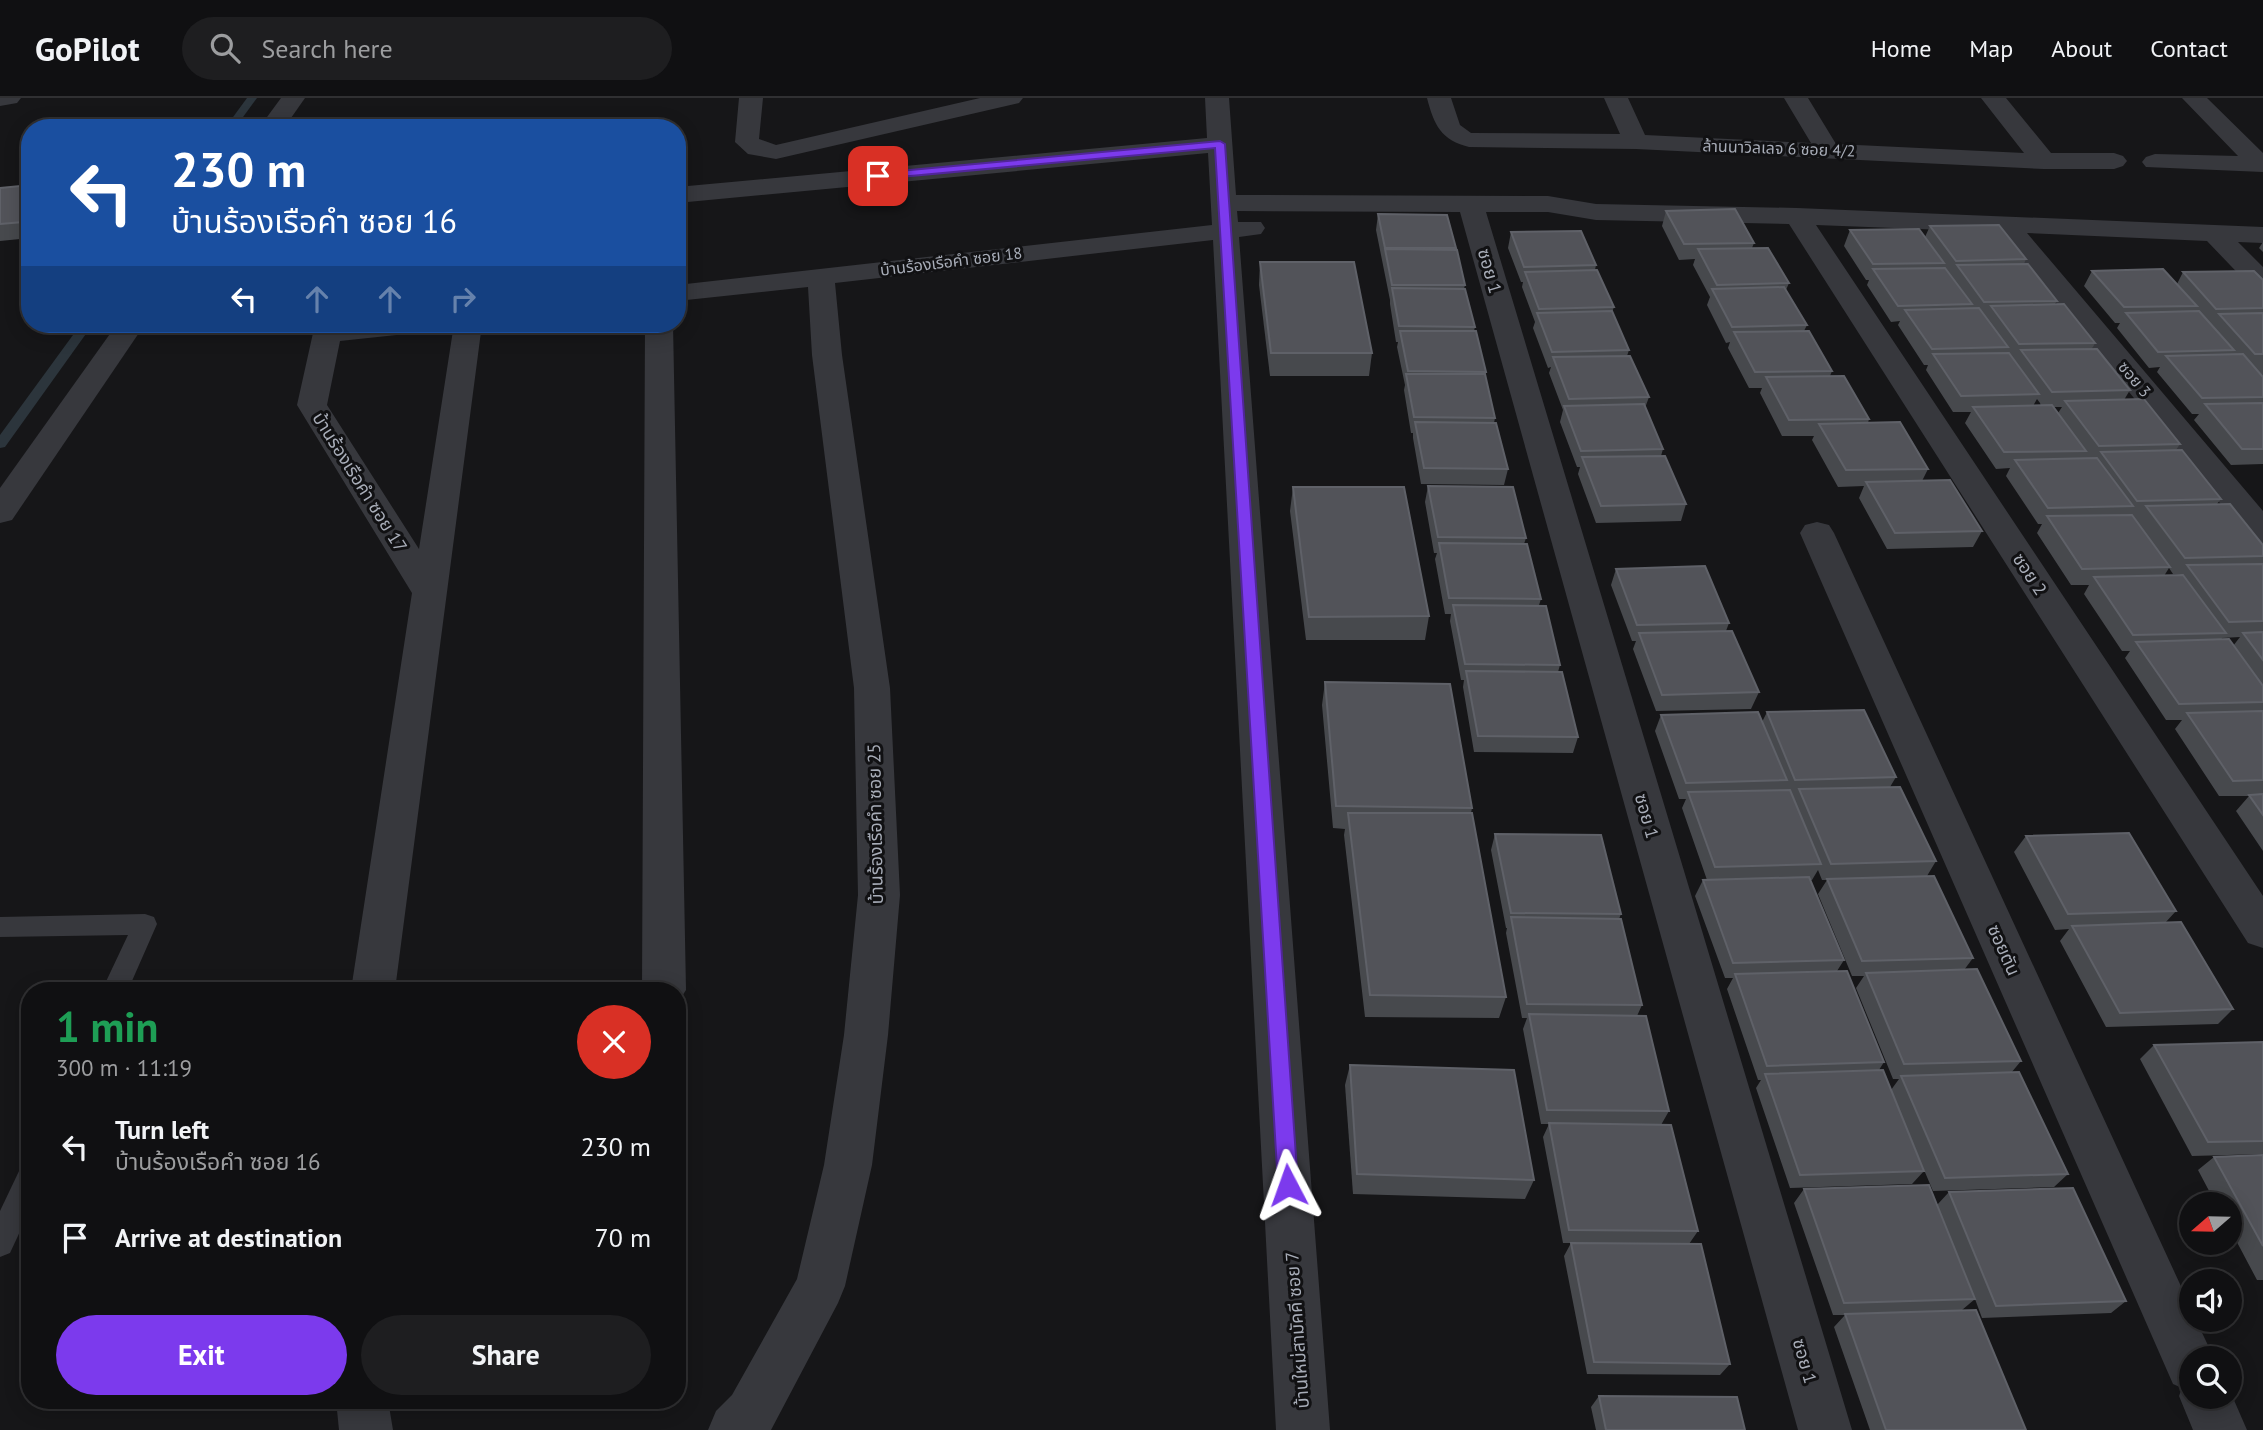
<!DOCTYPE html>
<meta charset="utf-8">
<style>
:root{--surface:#101012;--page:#1e1e20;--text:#f1f3f6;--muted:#9c9d9f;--line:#303032;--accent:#7c3aed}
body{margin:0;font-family:"PT Sans","Noto Sans Thai",sans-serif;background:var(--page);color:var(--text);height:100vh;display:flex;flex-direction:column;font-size:26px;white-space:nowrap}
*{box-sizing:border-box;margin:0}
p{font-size:23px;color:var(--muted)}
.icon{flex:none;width:38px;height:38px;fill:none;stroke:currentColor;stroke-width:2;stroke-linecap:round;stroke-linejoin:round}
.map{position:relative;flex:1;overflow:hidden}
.drawer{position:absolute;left:21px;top:884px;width:665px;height:427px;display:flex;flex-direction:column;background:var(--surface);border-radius:28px;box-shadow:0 4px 18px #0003,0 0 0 2px var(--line)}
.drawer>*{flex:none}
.banner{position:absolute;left:21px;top:21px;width:665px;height:214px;border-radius:28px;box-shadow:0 4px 18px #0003,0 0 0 2px var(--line);background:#1a4fa0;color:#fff;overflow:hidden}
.needle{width:46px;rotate:250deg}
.tools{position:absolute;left:2179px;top:1094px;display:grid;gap:14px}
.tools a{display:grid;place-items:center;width:63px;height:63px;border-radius:50%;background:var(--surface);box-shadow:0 4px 18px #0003,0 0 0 2px var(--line);font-size:35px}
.pin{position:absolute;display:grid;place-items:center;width:60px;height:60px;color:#fff;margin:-30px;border-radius:14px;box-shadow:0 4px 10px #0006}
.me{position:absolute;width:77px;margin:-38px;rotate:356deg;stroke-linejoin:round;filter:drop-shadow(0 0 5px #0008)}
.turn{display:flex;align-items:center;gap:24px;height:147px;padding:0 35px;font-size:32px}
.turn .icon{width:91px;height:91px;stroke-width:2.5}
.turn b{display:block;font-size:49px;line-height:60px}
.lanes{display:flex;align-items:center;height:66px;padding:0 35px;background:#0003;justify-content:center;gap:35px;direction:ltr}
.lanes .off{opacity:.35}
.round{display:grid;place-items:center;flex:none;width:74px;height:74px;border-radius:37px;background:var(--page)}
.summary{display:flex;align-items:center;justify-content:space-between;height:119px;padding:0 35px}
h1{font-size:42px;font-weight:700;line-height:52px;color:#1e9e55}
.button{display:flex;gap:14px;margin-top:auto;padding:14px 35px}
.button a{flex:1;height:80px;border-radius:42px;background:var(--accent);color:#fff;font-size:28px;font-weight:700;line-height:80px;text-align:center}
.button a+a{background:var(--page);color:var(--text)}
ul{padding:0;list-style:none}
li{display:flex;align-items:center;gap:21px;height:91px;padding:0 35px}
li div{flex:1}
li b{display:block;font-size:26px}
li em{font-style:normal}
header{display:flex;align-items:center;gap:42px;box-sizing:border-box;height:98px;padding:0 35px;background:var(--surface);border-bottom:2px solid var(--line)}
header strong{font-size:33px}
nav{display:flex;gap:38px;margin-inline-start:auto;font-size:24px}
.search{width:490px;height:63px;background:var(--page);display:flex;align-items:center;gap:18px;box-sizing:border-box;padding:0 24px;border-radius:38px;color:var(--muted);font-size:26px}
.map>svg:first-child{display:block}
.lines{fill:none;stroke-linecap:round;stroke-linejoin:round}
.stream{fill:#2c353c;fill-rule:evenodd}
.service{fill:#37383d;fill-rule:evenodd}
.minor{fill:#37383d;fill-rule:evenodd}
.wall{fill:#47494d;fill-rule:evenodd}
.shaded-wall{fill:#2f3033}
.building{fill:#525359;stroke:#5f6168;stroke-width:2}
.route{fill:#7c3aed;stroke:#51269a;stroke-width:2}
.labels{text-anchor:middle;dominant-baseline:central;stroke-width:6;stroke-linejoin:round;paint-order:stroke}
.far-street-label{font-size:16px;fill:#a8adb8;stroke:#111113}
.street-label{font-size:18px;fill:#a8adb8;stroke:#111113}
</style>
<header>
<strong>GoPilot</strong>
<div class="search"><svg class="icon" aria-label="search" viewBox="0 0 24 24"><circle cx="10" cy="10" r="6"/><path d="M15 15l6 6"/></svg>Search here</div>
<nav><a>Home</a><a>Map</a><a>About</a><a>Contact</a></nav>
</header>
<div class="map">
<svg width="2263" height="1332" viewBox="0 0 2263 1332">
<rect width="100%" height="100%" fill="#161618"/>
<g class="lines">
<g class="stream">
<polygon points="247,0 257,0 235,30 225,30"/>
<polygon points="81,226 93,226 5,349 0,350 0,337"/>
</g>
<g class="service">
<polygon points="145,816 154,819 157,826 128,892 102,892 128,837 0,839 0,819"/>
<polygon points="30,1067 30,1112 10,1155 0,1159 0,1113 20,1071"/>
</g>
<g class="minor">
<polygon points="0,0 21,0 17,5 0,8"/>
<polygon points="281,0 305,0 284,30 259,30"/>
<polygon points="739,0 763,0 759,41 776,47 980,0 1023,0 1019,5 776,61 748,56 735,44"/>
<polygon points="1205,0 1229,0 1236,97 1548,98 1596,106 1797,110 2263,129 2263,145 2238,144 2263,169 2263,193 2253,191 2207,143 2027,135 2263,413 2263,446 2251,443 1998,134 1816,127 2263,798 2263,850 2248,845 1789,126 1596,122 1548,114 1486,114 1852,1332 1798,1332 1460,114 1237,113 1238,124 1261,124 1265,130 1261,136 1239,139 1330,1332 1276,1332 1213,142 835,185 842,257 890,590 900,797 888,937 872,1067 845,1188 838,1205 771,1332 708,1332 716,1313 732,1297 797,1181 824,1067 844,937 858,797 854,590 812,257 808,189 677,203 677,187 1212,127 1208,55 677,105 677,89 1207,40"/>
<path d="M 1427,0 L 1451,0 L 1460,27 L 1471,35 L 1620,36 L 1604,0 L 1628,0 L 1645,37 L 1811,45 L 1784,0 L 1808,0 L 1836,46 L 2024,55 L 1981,0 L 2006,0 L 2051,55 L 2114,55 L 2123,58 L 2127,63 L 2123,68 L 2114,71 L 2044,71 L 1636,51 L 1469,49 C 1441,42 1434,27 1427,0 Z"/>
<polygon points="2182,0 2207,0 2263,55 2263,74 2146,69 2142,64 2146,59 2155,56 2238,58"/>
<polygon points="117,226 145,226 12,422 0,425 0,390"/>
<polygon points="315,226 429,226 425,232 415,235 340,243 327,307 419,451 454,226 482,226 395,892 351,892 412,495 297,307"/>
<polygon points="645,226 673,226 686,892 677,906 677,892 642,892"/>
<polygon points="1817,424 1829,427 1834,435 2191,1210 2191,1222 2196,1222 2214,1260 2191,1260 2191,1298 2230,1298 2230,1293 2247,1332 2193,1332 2179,1298 2182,1290 2173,1286 1800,435 1805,427"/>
<polygon points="336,1302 388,1302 393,1332 339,1332"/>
</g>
</g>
<g class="wall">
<polygon points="30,87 30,140 0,143 0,90"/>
<polygon points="1666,113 1754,145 1752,150 1789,185 1786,192 1807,227 1804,233 1832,273 1830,278 1869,321 1868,325 1928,371 1922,383 1982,433 1973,449 1887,451 1859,400 1864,388 1838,389 1812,342 1814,338 1782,338 1760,295 1762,290 1749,290 1728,250 1730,244 1726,245 1707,207 1710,199 1693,167 1695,161 1679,162 1662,128"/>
<polygon points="1378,116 1456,150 1465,187 1464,191 1475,229 1474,233 1486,274 1485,278 1495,320 1494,325 1508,371 1504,387 1421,386 1413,340 1413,335 1411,335 1404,292 1405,287 1397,249 1398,244 1396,244 1390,206 1390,202 1376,132"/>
<path d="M 1930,128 L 2026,161 L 2024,166 L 2057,203 L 2055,206 L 2095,245 L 2092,251 L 2130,292 L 2124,302 L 2180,346 L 2176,352 L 2221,401 L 2217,406 L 2263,447 L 2263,753 L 2236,713 L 2249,698 L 2219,698 L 2175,631 L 2182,622 L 2166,622 L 2125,560 L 2130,553 L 2122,553 L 2084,496 L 2089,487 L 2071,487 L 2037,435 L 2042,426 L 2038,426 L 2006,378 L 2010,370 L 1996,371 L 1965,325 L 1971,314 L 1953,314 L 1926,272 L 1928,267 L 1924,267 L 1898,227 L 1900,223 L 1891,224 L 1867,187 L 1869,182 L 1866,182 L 1844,148 L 1850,132 L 1925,139 ZM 2037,301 L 2040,305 L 2041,308 L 2033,308 ZM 2054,309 L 2062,309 L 2058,315 ZM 2169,470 L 2173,476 L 2181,476 L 2180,477 L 2164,478 ZM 2240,539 L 2233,548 L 2221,542 L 2222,540 Z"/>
<polygon points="1511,134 1596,167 1595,172 1614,209 1612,214 1629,252 1627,258 1649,299 1645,310 1663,351 1661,358 1686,406 1681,423 1596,425 1578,376 1580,369 1577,369 1560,324 1563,312 1549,275 1551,269 1548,270 1533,230 1535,224 1522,189 1523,184 1521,184 1508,150"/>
<polygon points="2263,144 2263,154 2259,150"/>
<polygon points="1260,164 1372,255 1369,278 1270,278 1259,187"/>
<polygon points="2092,173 2177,186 2183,174 2263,182 2263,366 2231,367 2194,322 2199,316 2192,316 2157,274 2160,269 2149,270 2117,230 2120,225 2115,225 2084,188"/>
<polygon points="1428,388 1526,440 1524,446 1541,501 1539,507 1560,567 1558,574 1578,639 1573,655 1474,654 1463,589 1464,582 1461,582 1450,523 1451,516 1445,516 1435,461 1437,455 1434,455 1425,404"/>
<polygon points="1293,389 1429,518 1425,542 1306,542 1290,413"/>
<polygon points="1616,471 1729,525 1726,533 1759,594 1751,611 1656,613 1633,551 1636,543 1632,543 1611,487"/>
<polygon points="1325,584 1472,710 1471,715 1506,899 1499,920 1365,919 1344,737 1345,731 1333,730 1322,607"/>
<path d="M 1767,614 L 1896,679 L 1890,689 L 1936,763 L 1927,778 L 1973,860 L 1964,872 L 2021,963 L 2011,975 L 2068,1076 L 2054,1089 L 1933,1093 L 1907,1032 L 1924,1073 L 1912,1086 L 1790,1090 L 1756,990 L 1761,982 L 1758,982 L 1727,891 L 1733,880 L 1725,880 L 1695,798 L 1703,782 L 1707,782 L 1682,710 L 1686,701 L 1679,701 L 1655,633 L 1661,617 L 1762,624 ZM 1818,772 L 1822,782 L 1827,782 L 1818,796 L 1852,878 L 1864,878 L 1856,890 L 1893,981 L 1899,981 L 1891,992 L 1879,972 L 1884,964 L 1837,873 L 1844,862 L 1810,782 L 1812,782 Z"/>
<polygon points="1495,736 1621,816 1619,821 1642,907 1637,918 1669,1013 1661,1027 1698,1133 1689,1146 1730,1266 1720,1277 1587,1276 1564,1158 1571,1145 1607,1145 1563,1145 1543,1039 1549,1026 1541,1026 1523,931 1527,920 1522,920 1506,835 1507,830 1506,830 1491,752"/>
<polygon points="2026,738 2176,813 2165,825 2233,911 2218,926 2106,929 2060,843 2069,831 2055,832 2014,754"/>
<polygon points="2263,944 2263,1056 2192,1058 2140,961 2154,947"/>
<polygon points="1350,967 1534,1082 1525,1101 1353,1096 1345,987"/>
<polygon points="2263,1057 2263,1182 2257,1182 2230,1131 2230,1106 2216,1106 2198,1072 2214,1059"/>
<polygon points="1804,1091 1937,1107 1949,1094 2126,1203 2111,1215 1982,1220 1975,1201 1962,1212 2026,1332 1870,1332 1834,1229 1845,1217 1833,1217 1794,1105"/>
<polygon points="1599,1298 1745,1332 1596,1332 1591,1309"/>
</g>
<polygon class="shaded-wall" points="30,112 30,135 23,124"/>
<g class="building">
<polygon points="157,24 155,30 101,30"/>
<polygon points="387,25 385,30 313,30 315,27"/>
<polygon points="30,87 30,112 23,124 0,126 0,90"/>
<polygon points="1735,111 1754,145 1684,146 1666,113"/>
<polygon points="1378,116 1447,117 1456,150 1385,150"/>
<polygon points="1999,127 2026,161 1956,163 1930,128"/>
<polygon points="1919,131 1944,165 1873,166 1850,132"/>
<polygon points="1581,133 1596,167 1524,169 1511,134"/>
<polygon points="1768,150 1789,185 1717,187 1698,151"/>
<polygon points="1385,151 1457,152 1465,187 1392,187"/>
<polygon points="1260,164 1354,164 1372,255 1271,255"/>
<polygon points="2028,166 2057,203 1984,204 1957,167"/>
<polygon points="1945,170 1972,206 1898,208 1873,171"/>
<polygon points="2163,171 2197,208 2124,209 2092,173"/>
<polygon points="1597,172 1614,209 1539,211 1525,174"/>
<polygon points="2254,173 2263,182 2263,210 2216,211 2183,174"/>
<polygon points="1784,189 1807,227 1732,229 1712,191"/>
<polygon points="1392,190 1465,191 1475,229 1399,228"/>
<polygon points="2064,206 2095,245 2019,246 1991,208"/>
<polygon points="1979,210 2008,249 1932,251 1905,212"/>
<polygon points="1612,213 1629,252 1552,254 1537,215"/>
<polygon points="2199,213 2234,252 2158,254 2126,215"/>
<polygon points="2263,215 2263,256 2255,256 2219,216"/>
<polygon points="1400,233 1476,233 1486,274 1408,273"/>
<polygon points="1809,233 1832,273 1755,274 1734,234"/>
<polygon points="2097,251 2130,292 2052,294 2021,252"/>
<polygon points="2009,255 2039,296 1961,298 1933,256"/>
<polygon points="2243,256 2263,279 2263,299 2202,300 2166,258"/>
<polygon points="1630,258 1649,299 1569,301 1553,259"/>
<polygon points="1406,276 1485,276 1495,320 1414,319"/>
<polygon points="1844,278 1869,321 1789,322 1766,279"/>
<polygon points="2144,301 2180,346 2099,348 2065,303"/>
<polygon points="2263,305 2263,351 2242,351 2205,306"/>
<polygon points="1644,306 1663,351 1581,353 1564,308"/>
<polygon points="2052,307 2086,353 2004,354 1973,309"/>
<polygon points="1415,324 1496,325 1508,371 1424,370"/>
<polygon points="1900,324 1928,371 1846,372 1819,326"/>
<polygon points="2182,352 2221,401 2137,403 2101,354"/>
<polygon points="1665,358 1686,406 1601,408 1582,359"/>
<polygon points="2097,360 2133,408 2048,410 2015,362"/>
<polygon points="1950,382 1982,433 1895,435 1866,384"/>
<polygon points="1428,388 1513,389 1526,440 1438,439"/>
<polygon points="1293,389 1404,389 1429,518 1309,519"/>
<polygon points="2230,406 2263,447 2263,458 2185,460 2146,408"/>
<polygon points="2132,417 2170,469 2082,471 2047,418"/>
<polygon points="1439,445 1527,446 1541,501 1449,500"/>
<polygon points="2263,466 2263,523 2229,524 2187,467"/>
<polygon points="1705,468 1729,525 1637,527 1616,471"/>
<polygon points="2183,477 2226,535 2133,537 2094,479"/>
<polygon points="1453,507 1546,508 1560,567 1465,566"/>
<polygon points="1732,533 1759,594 1662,597 1639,535"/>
<polygon points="2263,534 2263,562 2243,535"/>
<polygon points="2229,541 2263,588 2263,604 2179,606 2136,544"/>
<polygon points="1466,573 1562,574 1578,639 1478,638"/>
<polygon points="1325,584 1450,586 1472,710 1336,708"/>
<polygon points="1864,612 1896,679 1795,682 1767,614"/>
<polygon points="2263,613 2263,682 2233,683 2187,615"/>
<polygon points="1758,614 1787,682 1686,685 1661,617"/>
<polygon points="1900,689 1936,763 1831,766 1799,691"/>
<polygon points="1790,692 1821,766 1715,769 1688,694"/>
<polygon points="2263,696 2263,717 2249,697"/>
<polygon points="1348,715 1472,715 1506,899 1370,897"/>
<polygon points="2129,735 2176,813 2068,816 2026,738"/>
<polygon points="1495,736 1601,737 1621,816 1511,815"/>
<polygon points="1934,778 1973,860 1862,863 1827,781"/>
<polygon points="1809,779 1844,862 1733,865 1703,782"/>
<polygon points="1511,819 1621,821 1642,907 1527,906"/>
<polygon points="2181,824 2233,911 2120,915 2072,828"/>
<polygon points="1977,871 2021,963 1904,966 1866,875"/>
<polygon points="1847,873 1884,964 1767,968 1735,876"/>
<polygon points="1529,916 1646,918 1669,1013 1547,1012"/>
<polygon points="2263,944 2263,1043 2208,1044 2154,947"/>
<polygon points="1350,967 1514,972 1534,1082 1357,1076"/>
<polygon points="1883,972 1924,1073 1800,1077 1765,976"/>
<polygon points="2019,974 2068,1076 1945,1080 1901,978"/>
<polygon points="1549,1025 1671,1027 1698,1133 1569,1132"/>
<polygon points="2263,1057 2263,1148 2214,1059"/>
<polygon points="1929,1087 1975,1201 1844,1205 1804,1091"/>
<polygon points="2073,1090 2126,1203 1996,1208 1949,1094"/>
<polygon points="1571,1145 1701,1146 1730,1266 1594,1264"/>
<polygon points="1976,1212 2026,1332 1886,1332 1845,1216"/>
<polygon points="1599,1298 1737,1299 1745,1332 1606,1332"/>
</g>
<polygon class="route" points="1220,43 1225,46 1298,1087 1295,1093 1288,1096 1281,1093 1278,1087 1215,50 878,81 873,78 878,75"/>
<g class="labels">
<g class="far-street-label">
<text transform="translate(1779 50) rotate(2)">ล้านนาวิลเลจ 6 ซอย 4/2</text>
<text transform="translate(951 163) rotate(-7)">บ้านร้องเรือคำ ซอย 18</text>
<text transform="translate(2135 281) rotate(50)">ซอย 3</text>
</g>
<g class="street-label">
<text transform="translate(1490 173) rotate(74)">ซอย 1</text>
<text transform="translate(360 384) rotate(58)">บ้านร้องเรือคำ ซอย 17</text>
<text transform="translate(2030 476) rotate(57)">ซอย 2</text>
<text transform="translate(1647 718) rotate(74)">ซอย 1</text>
<text transform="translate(875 726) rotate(-91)">บ้านร้องเรือคำ ซอย 25</text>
<text transform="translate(2004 852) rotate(66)">ซอยตัน</text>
<text transform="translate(1297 1232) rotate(-94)">บ้านใหม่สามัคคี ซอย 7</text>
<text transform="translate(1805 1263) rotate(74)">ซอย 1</text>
</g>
</g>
</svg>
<div class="tools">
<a><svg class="needle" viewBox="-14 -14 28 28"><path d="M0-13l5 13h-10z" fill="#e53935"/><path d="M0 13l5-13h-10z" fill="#9c9d9f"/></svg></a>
<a><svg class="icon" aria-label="sound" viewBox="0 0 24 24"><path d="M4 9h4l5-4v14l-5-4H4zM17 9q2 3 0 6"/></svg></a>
<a><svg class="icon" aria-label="search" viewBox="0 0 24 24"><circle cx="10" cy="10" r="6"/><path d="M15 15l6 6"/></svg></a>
</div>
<div class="pin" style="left:878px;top:78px;background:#d93025"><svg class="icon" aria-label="arrive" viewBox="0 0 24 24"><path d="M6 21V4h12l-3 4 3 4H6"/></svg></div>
<svg class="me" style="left:1288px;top:1087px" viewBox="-20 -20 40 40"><path d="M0-17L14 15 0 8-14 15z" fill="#7c3aed" stroke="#fff" stroke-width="4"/></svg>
<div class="banner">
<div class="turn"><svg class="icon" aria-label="left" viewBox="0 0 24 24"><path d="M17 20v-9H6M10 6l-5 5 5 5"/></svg><div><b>230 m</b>บ้านร้องเรือคำ ซอย 16</div></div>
<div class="lanes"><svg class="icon" aria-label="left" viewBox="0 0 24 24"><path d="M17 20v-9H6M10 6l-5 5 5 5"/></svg><svg class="icon off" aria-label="ahead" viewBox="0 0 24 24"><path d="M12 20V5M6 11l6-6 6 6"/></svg><svg class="icon off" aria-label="ahead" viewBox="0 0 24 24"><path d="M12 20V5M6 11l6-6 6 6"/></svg><svg class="icon off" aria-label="right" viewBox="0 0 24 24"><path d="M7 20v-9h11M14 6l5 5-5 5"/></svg></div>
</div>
<section class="drawer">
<div class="summary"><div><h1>1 min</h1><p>300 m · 11:19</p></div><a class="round" style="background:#d93025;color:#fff"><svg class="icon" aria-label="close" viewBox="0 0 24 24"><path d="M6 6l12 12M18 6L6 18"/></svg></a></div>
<ul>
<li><svg class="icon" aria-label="left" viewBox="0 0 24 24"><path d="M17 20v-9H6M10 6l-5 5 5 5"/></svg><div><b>Turn left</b><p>บ้านร้องเรือคำ ซอย 16</p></div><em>230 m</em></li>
<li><svg class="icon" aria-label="arrive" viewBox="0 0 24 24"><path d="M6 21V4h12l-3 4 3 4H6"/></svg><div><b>Arrive at destination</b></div><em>70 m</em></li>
</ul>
<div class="button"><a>Exit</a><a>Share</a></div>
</section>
</div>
